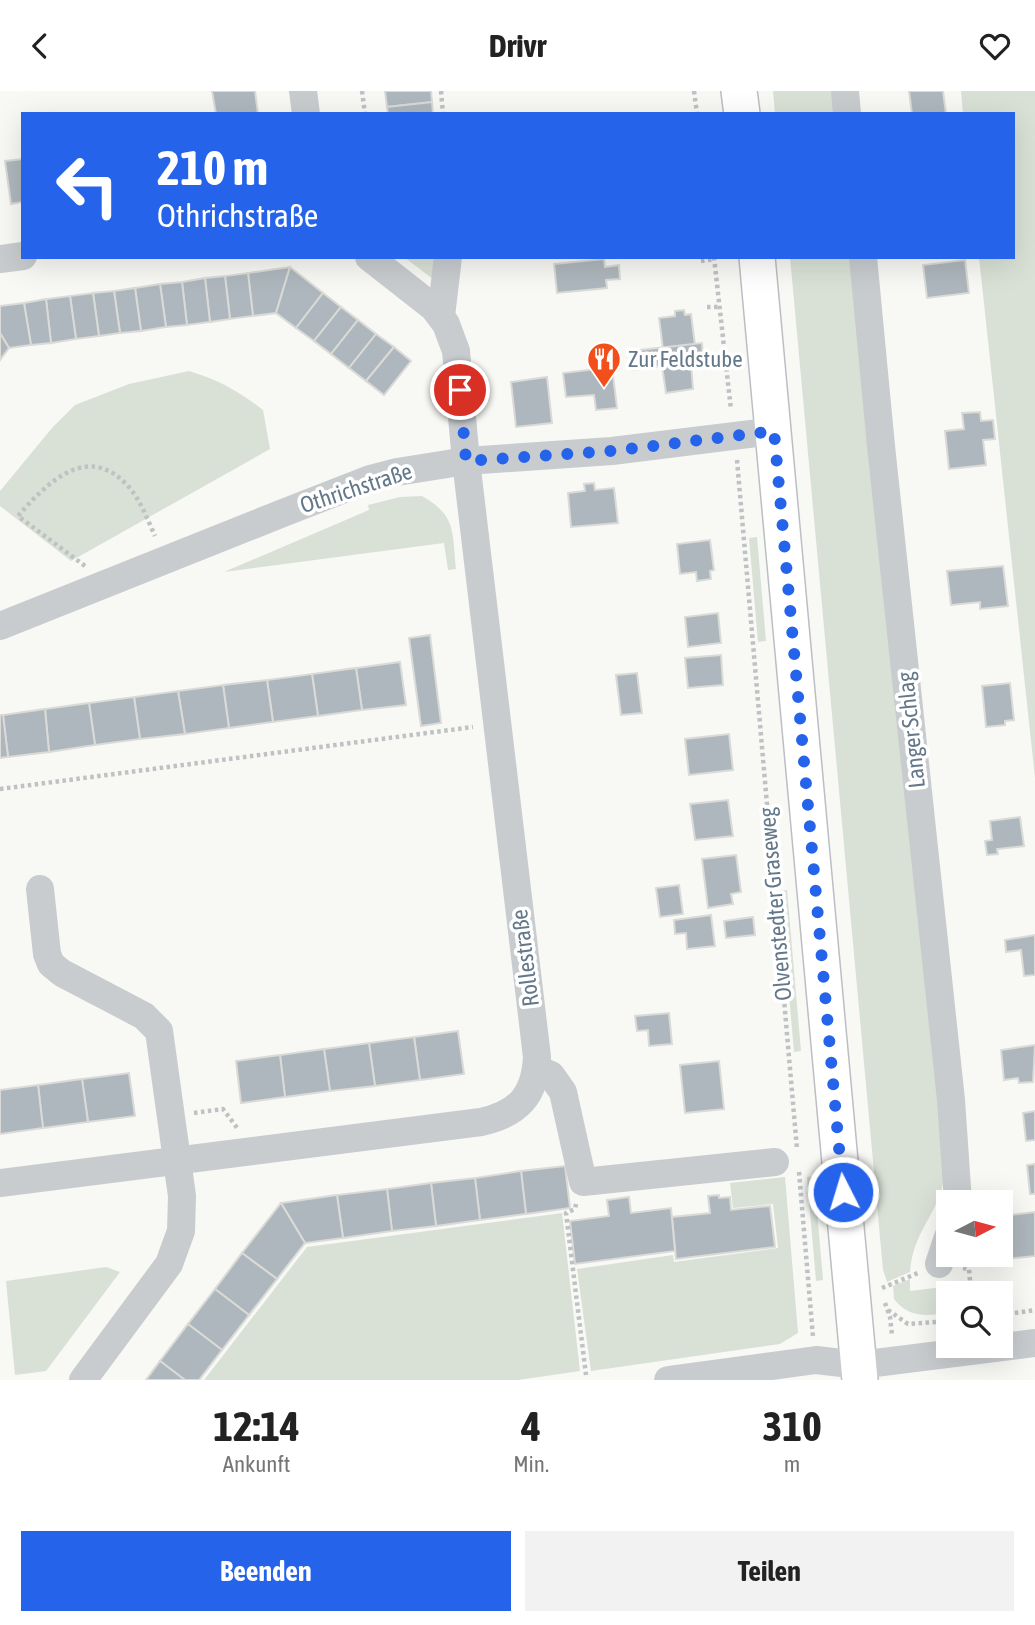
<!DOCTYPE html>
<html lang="de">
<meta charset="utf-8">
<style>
:root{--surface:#fff;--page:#f2f2f2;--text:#222;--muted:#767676;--accent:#2563eb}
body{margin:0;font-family:"Asap Condensed",sans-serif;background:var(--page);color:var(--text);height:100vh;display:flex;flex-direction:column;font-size:26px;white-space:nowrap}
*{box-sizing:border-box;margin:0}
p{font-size:23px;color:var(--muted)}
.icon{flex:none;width:38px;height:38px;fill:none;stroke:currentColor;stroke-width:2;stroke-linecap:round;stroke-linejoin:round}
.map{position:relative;height:1289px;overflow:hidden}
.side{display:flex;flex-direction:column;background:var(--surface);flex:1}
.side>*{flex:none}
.top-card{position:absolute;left:21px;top:21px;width:994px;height:147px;border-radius:0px;box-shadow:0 7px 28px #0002;background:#2563eb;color:#fff;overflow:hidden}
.needle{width:46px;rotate:84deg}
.fabs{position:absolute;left:936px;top:1099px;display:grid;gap:14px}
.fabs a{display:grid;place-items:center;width:77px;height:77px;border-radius:0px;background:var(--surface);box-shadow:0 7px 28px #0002;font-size:35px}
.pin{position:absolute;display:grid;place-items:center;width:60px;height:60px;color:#fff;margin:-30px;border:4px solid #fff;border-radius:50%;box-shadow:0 2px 7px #0007}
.me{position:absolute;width:77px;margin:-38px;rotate:355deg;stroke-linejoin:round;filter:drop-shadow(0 0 5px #0008)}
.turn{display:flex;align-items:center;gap:24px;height:147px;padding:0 21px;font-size:32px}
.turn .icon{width:91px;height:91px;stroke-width:2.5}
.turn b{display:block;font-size:49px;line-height:60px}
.eta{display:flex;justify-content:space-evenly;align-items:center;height:119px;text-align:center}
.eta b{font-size:42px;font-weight:700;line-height:49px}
.button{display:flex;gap:14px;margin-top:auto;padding:14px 21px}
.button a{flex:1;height:80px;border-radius:0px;background:var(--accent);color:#fff;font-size:28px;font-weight:700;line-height:80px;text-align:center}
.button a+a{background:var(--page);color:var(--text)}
header{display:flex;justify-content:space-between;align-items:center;height:91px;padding:0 21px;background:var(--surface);font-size:32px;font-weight:700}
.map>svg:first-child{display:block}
.green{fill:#d9e1d6}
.building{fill:#aeb7bd;stroke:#dadad7;stroke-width:2}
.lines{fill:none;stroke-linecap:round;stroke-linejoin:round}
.major-casing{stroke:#bbbfc3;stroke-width:38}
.path{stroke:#bfc2c4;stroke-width:4.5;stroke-dasharray:3.5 3.5;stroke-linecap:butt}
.minor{stroke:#c8cccf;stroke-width:28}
.major{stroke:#fff;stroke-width:35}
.route{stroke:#2563eb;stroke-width:12;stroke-dasharray:0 21.6}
.labels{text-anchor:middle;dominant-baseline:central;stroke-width:7;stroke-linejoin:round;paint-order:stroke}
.poi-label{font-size:23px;fill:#647889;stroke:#fff;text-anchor:start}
.street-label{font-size:23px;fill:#647889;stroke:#fff}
</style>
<header><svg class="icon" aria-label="back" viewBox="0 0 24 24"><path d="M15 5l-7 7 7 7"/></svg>Drivr<svg class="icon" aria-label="heart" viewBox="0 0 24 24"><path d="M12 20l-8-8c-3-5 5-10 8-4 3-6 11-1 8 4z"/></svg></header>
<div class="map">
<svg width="1035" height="1289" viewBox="0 0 1035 1289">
<rect width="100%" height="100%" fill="#f8f8f5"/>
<g class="green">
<polygon points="773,0 836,0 838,23 775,23"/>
<polygon points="961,0 1035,0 1035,687 979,166 1013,166 1013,23 963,23"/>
<polygon points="404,166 445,166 442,195"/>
<path d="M 790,166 L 854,166 L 941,1027 C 942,1050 948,1082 940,1104 C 928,1134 913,1146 910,1181 L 887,1191 L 883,1179 Z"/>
<path d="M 189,280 C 217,288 240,301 263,319 L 270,358 L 71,470 L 0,415 L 0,400 L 52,337 L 75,314 L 129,293 Z"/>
<path d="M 422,405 C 457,425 452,441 456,478 L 448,479 L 444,452 L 224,481 L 369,419 L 368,414 L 400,406 Z"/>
<polygon points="757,446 766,550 758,551 749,447"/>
<polygon points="787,799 801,960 794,961 780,800"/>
<polygon points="814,1085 823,1189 816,1190 807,1086"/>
<polygon points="785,1086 798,1242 780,1253 591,1280 577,1178 673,1164 674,1171 778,1157 773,1113 733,1117 730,1092"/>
<polygon points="562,1122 580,1280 518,1289 204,1289 307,1156"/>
<polygon points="106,1176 120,1181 46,1280 15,1284 6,1190"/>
<path d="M 910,1188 L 910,1200 L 967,1193 L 968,1202 L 948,1202 L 948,1222 C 928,1225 908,1227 894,1208 L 893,1195 Z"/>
</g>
<g class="building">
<polygon points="212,0 255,0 258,23 216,23"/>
<polygon points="385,0 431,0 432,11 387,16"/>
<polygon points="909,0 943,0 946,23 912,23"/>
<polygon points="432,11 433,23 388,23 387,16"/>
<polygon points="23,68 23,111 11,113 5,70"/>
<polygon points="604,168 605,176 619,174 620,188 606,189 607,197 557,202 554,173"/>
<polygon points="965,169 969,202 927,207 923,174"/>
<polygon points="290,176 276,222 253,225 248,182"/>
<polygon points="290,176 323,202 296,237 276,222"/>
<polygon points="248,182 253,225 230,228 225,185"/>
<polygon points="225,185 230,228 210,231 205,187"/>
<polygon points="205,187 210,231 187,234 182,191"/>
<polygon points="182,191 187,234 166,236 160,193"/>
<polygon points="160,193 166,236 141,240 135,197"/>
<polygon points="135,197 141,240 120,242 114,200"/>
<polygon points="114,200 120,242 99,245 93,202"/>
<polygon points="93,202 99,245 76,248 70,205"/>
<polygon points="323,202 341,216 314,250 296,237"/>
<polygon points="70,205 76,248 51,252 46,208"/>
<polygon points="46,208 51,252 31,254 24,212"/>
<polygon points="24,212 31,254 9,257 0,242 0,215"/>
<polygon points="341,216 358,229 331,263 314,250"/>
<polygon points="684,219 685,224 691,223 695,254 663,258 659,227 675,225 675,220"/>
<polygon points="358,229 376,243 349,277 331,263"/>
<polygon points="0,242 9,257 0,269"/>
<polygon points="376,243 394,256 366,290 349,277"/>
<polygon points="702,252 703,270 632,279 631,260"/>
<polygon points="394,256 411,270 384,304 366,290"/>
<polygon points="691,272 693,298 666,302 662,275"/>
<polygon points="612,276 617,317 596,319 594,304 566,306 563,282"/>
<polygon points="547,286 552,332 516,336 511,291"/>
<polygon points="980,321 981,330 993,329 995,348 983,349 986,374 949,378 945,340 964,338 962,322"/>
<polygon points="594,392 595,399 614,397 618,432 571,436 568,402 585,400 584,393"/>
<polygon points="710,449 714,479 710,480 711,488 697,490 696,481 680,483 677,453"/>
<polygon points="1003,475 1008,515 980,518 980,511 951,514 947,480"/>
<polygon points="718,522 721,552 688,556 685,526"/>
<polygon points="430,544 441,632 421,635 409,547"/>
<polygon points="721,564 723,594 688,597 685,567"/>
<polygon points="400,571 406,614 362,619 356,577"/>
<polygon points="356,577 362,619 318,625 312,583"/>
<polygon points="637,582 642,622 621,624 616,584"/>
<polygon points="312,583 318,625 273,631 267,589"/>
<polygon points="267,589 273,631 229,637 223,594"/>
<polygon points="1010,592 1014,629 1005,630 1005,634 986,636 982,595"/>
<polygon points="223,594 229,637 185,643 178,600"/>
<polygon points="178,600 185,643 140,648 134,606"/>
<polygon points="134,606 140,648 95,654 89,612"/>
<polygon points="89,612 95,654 49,661 45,618"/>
<polygon points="45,618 49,661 8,666 3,624"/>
<polygon points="0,624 3,624 8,666 0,667"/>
<polygon points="729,643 733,679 689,684 685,648"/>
<polygon points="728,709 733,745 695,749 690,713"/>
<polygon points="1020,726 1024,755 997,758 998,763 987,764 985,750 992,749 990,730"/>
<polygon points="736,764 741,801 731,803 733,813 708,817 702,768"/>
<polygon points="679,794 683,823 660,826 656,797"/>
<polygon points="711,824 715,855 687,858 686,842 675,843 674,829"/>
<polygon points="753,826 755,844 726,847 724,830"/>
<polygon points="1035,844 1035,884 1024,885 1021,859 1006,861 1005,849"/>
<polygon points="669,922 672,953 649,955 648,939 637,940 635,925"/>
<polygon points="458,940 464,983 420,989 414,946"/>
<polygon points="414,946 420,989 375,995 369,952"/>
<polygon points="369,952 375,995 330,1000 324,958"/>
<polygon points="1035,954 1033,991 1019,992 1018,987 1004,989 1001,959"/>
<polygon points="324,958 330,1000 285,1006 280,964"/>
<polygon points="280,964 285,1006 241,1012 236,970"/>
<polygon points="719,970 724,1018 685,1022 680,974"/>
<polygon points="129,982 135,1025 88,1031 82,988"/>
<polygon points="82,988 88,1031 43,1037 38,994"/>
<polygon points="38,994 43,1037 0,1043 0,999"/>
<polygon points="1035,1020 1035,1049 1026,1050 1023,1022"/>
<polygon points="1035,1073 1035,1103 1030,1103 1027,1074"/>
<polygon points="565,1075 570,1117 526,1123 521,1080"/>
<polygon points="521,1080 526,1123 480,1129 475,1087"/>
<polygon points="475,1087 480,1129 436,1135 431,1092"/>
<polygon points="431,1092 436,1135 392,1140 387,1098"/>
<polygon points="387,1098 392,1140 343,1147 337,1104"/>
<polygon points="337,1104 343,1147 305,1152 281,1112"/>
<polygon points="719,1104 719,1107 730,1106 731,1119 770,1115 775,1156 676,1168 672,1126 710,1122 708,1105"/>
<polygon points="629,1106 631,1122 671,1117 675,1160 575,1173 570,1130 609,1125 607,1109"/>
<polygon points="281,1112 305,1152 277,1188 242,1162"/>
<polygon points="1035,1121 1035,1165 996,1169 996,1164 1001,1164 1001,1125"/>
<polygon points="242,1162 277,1188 249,1224 215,1198"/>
<polygon points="215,1198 249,1224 222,1259 188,1233"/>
<polygon points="188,1233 222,1259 199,1289 185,1289 160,1270"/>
<polygon points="160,1270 185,1289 146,1289"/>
</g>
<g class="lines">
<g class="major-casing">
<g id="major">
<polyline points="739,0 742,23"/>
<polyline points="757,166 860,1289"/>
</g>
</g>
<g class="path">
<polyline points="362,0 365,23"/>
<polyline points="441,0 443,23"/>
<polyline points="694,0 697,23"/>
<polyline points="714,166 731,319"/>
<polyline points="701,170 714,168"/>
<polyline points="707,216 719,216"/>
<polyline points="737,369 797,1058"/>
<path d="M 85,475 L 18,425 C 45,394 86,351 126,393 C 140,407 147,428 155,445"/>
<polyline points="0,698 473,636"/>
<polyline points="194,1022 223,1018 238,1038"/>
<polyline points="799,1081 813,1246"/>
<polyline points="576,1113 575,1118 566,1122 586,1284"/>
<polyline points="963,1177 969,1178 971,1202"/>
<polyline points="882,1197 918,1182"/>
<polyline points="885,1212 890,1226 892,1244"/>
<polyline points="888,1219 908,1233 948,1230"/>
<polyline points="1001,1224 1035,1219"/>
</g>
<g class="minor">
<polyline points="303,0 306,23"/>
<polyline points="845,0 847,23"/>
<polyline points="863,166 881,355 951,1009 958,1111"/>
<polyline points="0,168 23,165"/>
<polyline points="441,225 448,166"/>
<polyline points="0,535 283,422 370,388 397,381 466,370 612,360 774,340"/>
<polyline points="40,798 47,863 51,873 62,882 144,925 159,940 182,1105 181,1140 169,1173 83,1289"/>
<polyline points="536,978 551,984 563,1001 583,1091 775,1071"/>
<path d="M 0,1092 L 481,1031 C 518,1023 535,1005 537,966 L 466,370 L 456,260 L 446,233 L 434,217 L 369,166"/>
<polyline points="939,1173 948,1146"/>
<polyline points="668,1289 816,1269 859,1274 1035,1252"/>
</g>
<use href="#major" class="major"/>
</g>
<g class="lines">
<polyline class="route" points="460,299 466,370 612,360 774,340 843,1101"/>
</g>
<defs>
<g id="restaurant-pin" transform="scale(1.75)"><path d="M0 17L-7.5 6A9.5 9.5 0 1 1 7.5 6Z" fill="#f34f1b" stroke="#fff"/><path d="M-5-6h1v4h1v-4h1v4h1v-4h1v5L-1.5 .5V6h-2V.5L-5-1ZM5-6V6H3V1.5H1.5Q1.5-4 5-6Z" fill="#fff"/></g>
</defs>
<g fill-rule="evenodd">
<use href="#restaurant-pin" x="604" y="268"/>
</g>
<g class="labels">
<g class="poi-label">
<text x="628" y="268">Zur Feldstube</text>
</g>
<g class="street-label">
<text transform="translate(356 397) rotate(-18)">Othrichstraße</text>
<text transform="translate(911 639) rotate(-96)">Langer Schlag</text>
<text transform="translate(775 813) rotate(-95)">Olvenstedter Graseweg</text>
<text transform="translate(525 867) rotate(-97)">Rollestraße</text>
</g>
</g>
</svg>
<div class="fabs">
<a><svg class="needle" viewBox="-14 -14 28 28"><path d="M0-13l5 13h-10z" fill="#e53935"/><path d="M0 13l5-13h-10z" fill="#767676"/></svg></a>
<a><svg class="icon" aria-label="search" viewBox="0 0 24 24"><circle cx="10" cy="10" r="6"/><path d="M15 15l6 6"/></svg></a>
</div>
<div class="pin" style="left:460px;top:299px;background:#d93025"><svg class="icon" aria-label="arrive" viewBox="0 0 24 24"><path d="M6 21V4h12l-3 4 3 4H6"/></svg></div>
<svg class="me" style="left:843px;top:1101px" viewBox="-20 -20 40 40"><circle r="17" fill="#2563eb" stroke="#fff" stroke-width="3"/><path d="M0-11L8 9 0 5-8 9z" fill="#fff"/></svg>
<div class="top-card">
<div class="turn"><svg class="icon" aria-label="left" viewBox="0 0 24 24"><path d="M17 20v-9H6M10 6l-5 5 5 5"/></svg><div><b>210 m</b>Othrichstraße</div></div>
</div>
</div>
<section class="side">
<div class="eta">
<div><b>12:14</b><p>Ankunft</p></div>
<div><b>4</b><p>Min.</p></div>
<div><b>310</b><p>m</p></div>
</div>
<div class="button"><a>Beenden</a><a>Teilen</a></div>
</section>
